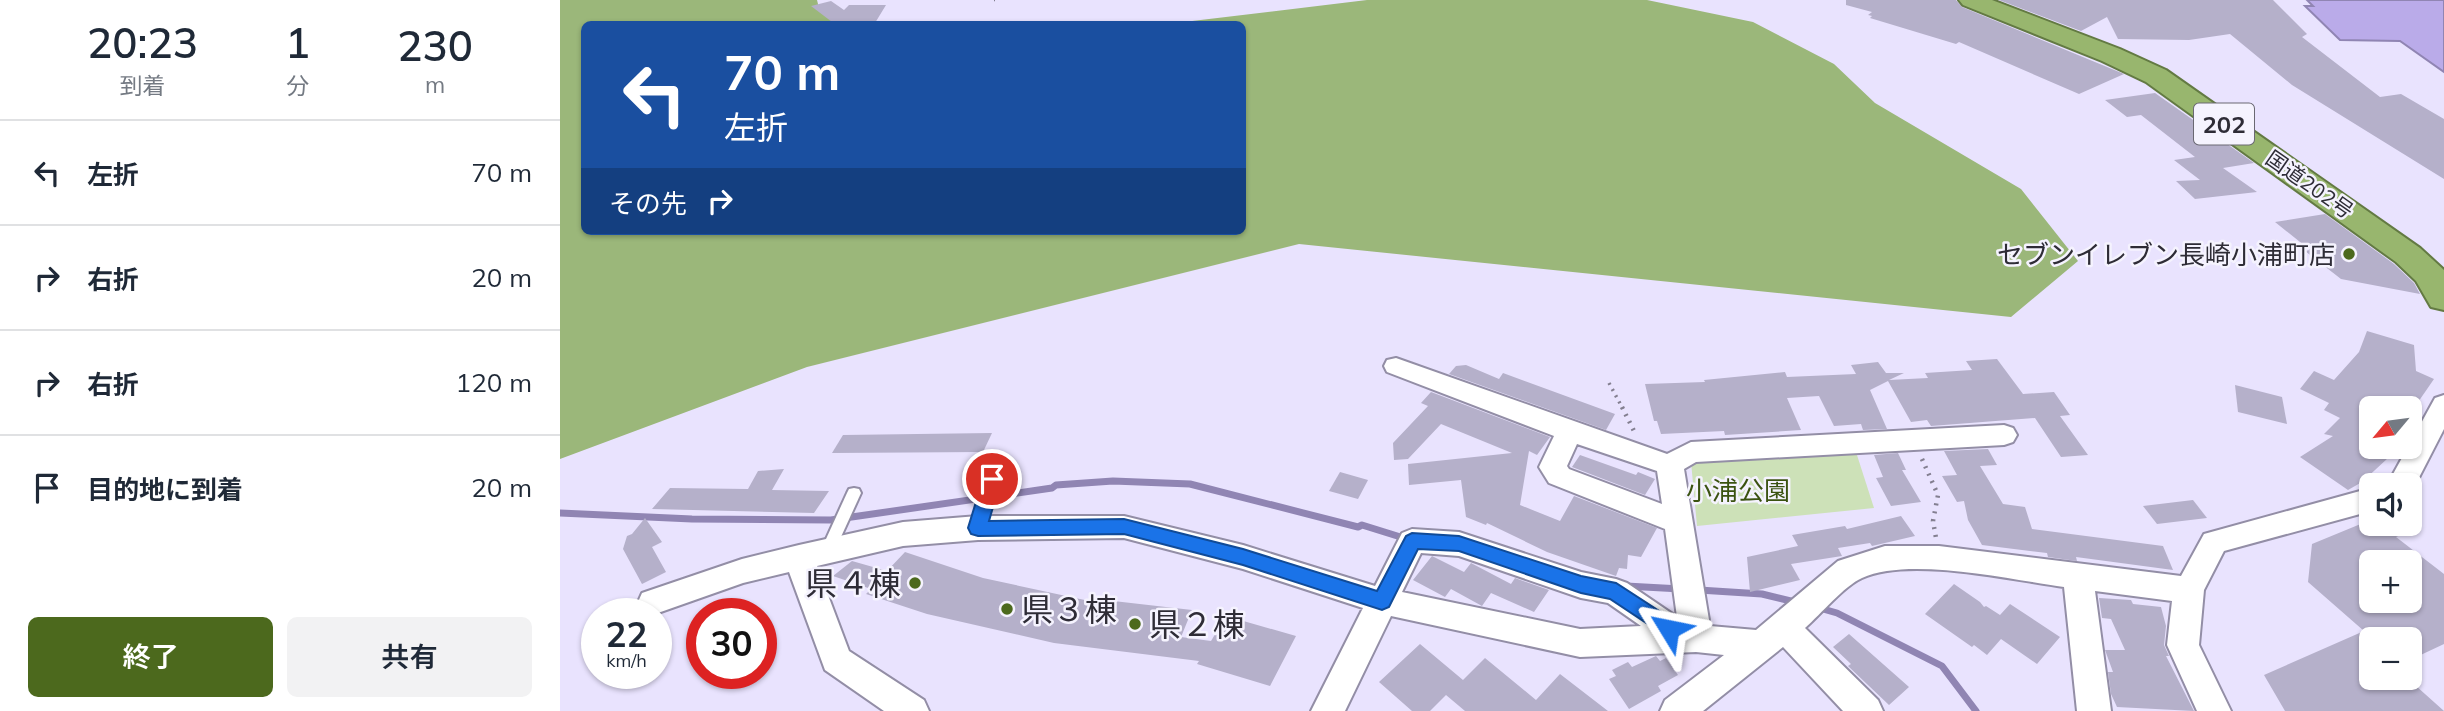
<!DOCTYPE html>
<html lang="ja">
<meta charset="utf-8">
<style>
:root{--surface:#fff;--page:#f2f2f3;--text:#1f2937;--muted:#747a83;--line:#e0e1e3;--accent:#4c691d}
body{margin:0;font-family:Mulish,"Noto Sans JP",sans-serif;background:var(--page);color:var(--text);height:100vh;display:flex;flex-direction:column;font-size:26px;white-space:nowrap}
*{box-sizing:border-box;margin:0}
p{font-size:23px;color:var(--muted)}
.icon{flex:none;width:38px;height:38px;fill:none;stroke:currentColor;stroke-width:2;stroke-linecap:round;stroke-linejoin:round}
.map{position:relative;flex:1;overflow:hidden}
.drawer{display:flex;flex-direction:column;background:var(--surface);width:560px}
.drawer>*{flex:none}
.hud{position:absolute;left:21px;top:21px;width:665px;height:214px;border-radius:10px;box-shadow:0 2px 5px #0004;background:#1a4fa0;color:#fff;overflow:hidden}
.needle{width:46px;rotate:241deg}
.fabs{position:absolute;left:1799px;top:396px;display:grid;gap:14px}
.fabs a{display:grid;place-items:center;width:63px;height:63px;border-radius:10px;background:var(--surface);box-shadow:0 2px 5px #0004;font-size:35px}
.speed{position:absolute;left:21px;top:598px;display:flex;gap:14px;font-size:35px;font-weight:700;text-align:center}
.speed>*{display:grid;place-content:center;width:91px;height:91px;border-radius:50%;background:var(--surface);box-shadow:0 2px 5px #0004;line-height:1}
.speed small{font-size:18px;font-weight:400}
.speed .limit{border:10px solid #d22;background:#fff;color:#111}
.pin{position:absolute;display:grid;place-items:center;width:60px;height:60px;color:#fff;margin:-30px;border:4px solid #fff;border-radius:50%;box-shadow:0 2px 7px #0007}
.me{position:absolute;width:77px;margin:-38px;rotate:305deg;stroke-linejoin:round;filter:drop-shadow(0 0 5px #0008)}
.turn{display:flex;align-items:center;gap:24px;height:147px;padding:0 28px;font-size:32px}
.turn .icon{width:91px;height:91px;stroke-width:2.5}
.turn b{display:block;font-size:49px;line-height:60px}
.then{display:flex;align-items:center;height:66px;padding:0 28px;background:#0003;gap:14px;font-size:26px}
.eta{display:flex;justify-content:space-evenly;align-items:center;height:119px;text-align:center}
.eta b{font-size:42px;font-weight:600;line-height:49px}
.button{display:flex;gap:14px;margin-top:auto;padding:14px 28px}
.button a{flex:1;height:80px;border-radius:10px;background:var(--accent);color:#fff;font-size:28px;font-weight:600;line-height:80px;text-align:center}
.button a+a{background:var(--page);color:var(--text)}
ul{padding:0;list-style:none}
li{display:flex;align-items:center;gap:21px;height:105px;padding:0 28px;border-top:2px solid var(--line)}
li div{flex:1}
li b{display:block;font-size:26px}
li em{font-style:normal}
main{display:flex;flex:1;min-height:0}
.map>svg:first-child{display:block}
.green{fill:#cde1b8}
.forest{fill:#9bb77a}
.water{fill:#baabe9;stroke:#9085b3;stroke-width:2}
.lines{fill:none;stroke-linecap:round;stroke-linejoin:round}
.stream{stroke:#9085b3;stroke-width:7}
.building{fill:#b5b0ca;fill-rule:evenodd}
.service-casing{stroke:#938ea6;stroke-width:4}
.minor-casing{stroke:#938ea6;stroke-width:4}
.trunk-casing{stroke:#637a43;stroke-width:4}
.path-far2{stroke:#837f90;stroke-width:2.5;stroke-dasharray:1 3.5;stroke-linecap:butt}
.path-far1{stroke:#837f90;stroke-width:3.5;stroke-dasharray:2 5;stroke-linecap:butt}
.path{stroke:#837f90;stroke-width:4.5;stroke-dasharray:2 6;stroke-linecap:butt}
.service{fill:#fff;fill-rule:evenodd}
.minor{fill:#fff;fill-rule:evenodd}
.trunk{fill:#98b66e;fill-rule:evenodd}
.route{fill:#1a73e8;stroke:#114b97;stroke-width:2}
.poi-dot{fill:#4c691d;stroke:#f5f3fe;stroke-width:2.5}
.labels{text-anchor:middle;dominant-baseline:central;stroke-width:5;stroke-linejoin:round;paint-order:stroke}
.far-street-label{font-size:21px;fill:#2e2c36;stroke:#f5f3fe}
.shield{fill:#f5f3fe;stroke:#6a6872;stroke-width:2}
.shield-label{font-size:24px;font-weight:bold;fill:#2e2c36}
.poi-label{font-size:26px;fill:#2e2c36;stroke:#f5f3fe;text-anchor:end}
.park-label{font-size:26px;fill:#3b5311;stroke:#f5f3fe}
.near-poi-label{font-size:32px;fill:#2e2c36;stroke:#f5f3fe;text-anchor:start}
</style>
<main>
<section class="drawer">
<div class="eta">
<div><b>20:23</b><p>到着</p></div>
<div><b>1</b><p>分</p></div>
<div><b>230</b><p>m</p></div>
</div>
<ul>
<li><svg class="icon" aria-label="left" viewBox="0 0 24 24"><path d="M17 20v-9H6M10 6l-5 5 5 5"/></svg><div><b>左折</b></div><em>70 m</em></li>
<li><svg class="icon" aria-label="right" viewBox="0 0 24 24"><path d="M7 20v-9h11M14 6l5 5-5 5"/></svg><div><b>右折</b></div><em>20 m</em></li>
<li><svg class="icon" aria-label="right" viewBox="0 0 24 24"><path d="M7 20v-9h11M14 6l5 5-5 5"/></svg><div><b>右折</b></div><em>120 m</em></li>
<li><svg class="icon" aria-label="arrive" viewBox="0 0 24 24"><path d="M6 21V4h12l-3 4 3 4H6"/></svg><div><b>目的地に到着</b></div><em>20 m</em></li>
</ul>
<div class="button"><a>終了</a><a>共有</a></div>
</section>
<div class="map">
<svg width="1884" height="711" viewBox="0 0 1884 711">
<rect width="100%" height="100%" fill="#e9e3fe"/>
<polygon class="green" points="1296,452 1314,508 1137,526 1131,462"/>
<polygon class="forest" points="0,0 257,0 259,8 299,24 24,24 24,231 682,231 682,24 607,24 807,0 1087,0 1193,22 1274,64 1315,103 1461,189 1518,261 1451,317 739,244 247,367 0,459"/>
<polygon class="water" points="1747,0 1884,0 1884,72 1840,41 1780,40 1745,6 1753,6"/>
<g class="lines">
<g class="stream">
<polyline points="0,513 132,519 271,520 492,488 496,485 553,481 630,484 798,527 802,525 847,539"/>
<polyline points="1066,586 1121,589"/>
<polyline points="1139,590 1202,594 1239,603"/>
<polyline points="1256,607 1277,613 1382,666 1416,711"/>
</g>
</g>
<g class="building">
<polygon points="1286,0 1396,0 1402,7 1564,74 1519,94 1399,42 1396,44 1310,18 1312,16 1308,15 1312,12 1286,5"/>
<polygon points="1439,0 1713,0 1747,34 1742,37 1820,97 1841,94 1884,119 1884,179 1732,85 1670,34 1629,40 1558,39 1547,17 1521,31"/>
<polygon points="271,1 284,10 289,5 326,5 315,23 270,24 272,22 251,6"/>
<polygon points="1595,93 1694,163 1663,168 1697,192 1635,199 1616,181 1640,180 1614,160 1635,157 1581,115 1567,117 1545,100"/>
<polygon points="1765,214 1834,264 1854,283 1860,294 1781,279 1745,251 1750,250 1715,222"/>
<polygon points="1807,331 1854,345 1856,371 1874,379 1854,408 1811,408 1811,446 1841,446 1802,482 1788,490 1740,457 1773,436 1764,434 1780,418 1764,410 1769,403 1740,389 1754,371 1774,380 1799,352"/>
<polygon points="1437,359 1463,394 1494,392 1510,415 1500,416 1528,455 1501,457 1475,418 1371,426 1367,420 1351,422 1328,381 1310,390 1327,429 1303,430 1301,424 1274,426 1259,396 1227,398 1241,430 1165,435 1164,431 1101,434 1097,421 1094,421 1085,384 1145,382 1144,380 1225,372 1227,377 1296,374 1291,365 1318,362 1326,373 1344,373 1329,380 1368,378 1365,373 1412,370 1406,361"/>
<polygon points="906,365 939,379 943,373 1055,414 1046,430 889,374 896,366"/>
<polygon points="1675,385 1722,397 1727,424 1678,412"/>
<polygon points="871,392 990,437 977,455 969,451 960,505 1000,521 1014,496 1097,528 1081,557 1068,555 1067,569 1059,568 1056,576 987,552 927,523 926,525 906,517 901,480 849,485 848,464 952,453 881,424 848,459 834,460 833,443 868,406 861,403"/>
<polygon points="432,433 423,452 272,453 283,435"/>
<polygon points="1428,449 1437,465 1420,466 1443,504 1465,507 1472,529 1603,546 1613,570 1516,557 1517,561 1488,557 1487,553 1422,545 1408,520 1404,501 1397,502 1382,476 1397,475 1384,451"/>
<polygon points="1338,453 1346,470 1342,470 1361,502 1331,506 1316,478 1323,477 1314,455"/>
<polygon points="1020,455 1076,475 1078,472 1095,479 1085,495 1012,467"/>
<polygon points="224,469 212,490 269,491 254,513 92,509 110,488 188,489 198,471"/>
<polygon points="780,472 808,480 798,499 769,491"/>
<polygon points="1633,500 1647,518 1597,524 1583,506"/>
<polygon points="1341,516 1355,536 1312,546 1310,543 1278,548 1282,556 1231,564 1240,580 1190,592 1187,557 1238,546 1232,535 1285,526 1287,529"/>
<polygon points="85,518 102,542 92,547 106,572 82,584 63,549 67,536 72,534"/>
<path d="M 1803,523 L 1829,523 L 1843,534 L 1836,537 L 1884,574 L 1884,644 L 1850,660 L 1850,639 L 1811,637 L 1811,677 L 1846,677 L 1884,711 L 1725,711 L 1704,675 L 1804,631 L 1748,582 L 1752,544 ZM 1811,562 L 1850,562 L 1850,600 L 1811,600 Z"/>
<polygon points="345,552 423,578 534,602 536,599 632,610 621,637 651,641 666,616 736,636 710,686 637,664 639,661 494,643 367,614 306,594 311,589 273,576 292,561 327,571"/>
<polygon points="872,556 904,572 911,563 951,584 955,578 989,590 974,612 931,593 922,606 891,589 885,597 853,580"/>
<polygon points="1394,584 1420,602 1424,607 1426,606 1440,615 1450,604 1500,637 1477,664 1441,639 1427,655 1414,645 1412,647 1365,614"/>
<polygon points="1539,598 1571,600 1573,604 1601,607 1606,626 1604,645 1609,656 1606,656 1634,711 1557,707 1551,694 1548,672 1553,672 1545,650 1565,650 1551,619 1542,618"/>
<polygon points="1289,634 1349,687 1329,705 1288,666 1291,664 1273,647"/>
<polygon points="860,644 903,680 925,658 976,700 1000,674 1048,711 905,711 886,695 870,711 852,711 819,682"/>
<polygon points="1096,656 1100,661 1106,658 1118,675 1098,686 1101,691 1069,709 1049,679 1056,676 1052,670 1068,662 1072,667"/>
</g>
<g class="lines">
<g class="service-casing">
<g id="service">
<polygon points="432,474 437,475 439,479 425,528 423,532 418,534 413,532 411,528 425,479 427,475"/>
<polygon points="294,488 299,489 301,493 275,550 273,554 268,556 263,554 261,550 287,493 289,489"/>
</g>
</g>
<g class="minor-casing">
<g id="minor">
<path d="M 836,358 L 1107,454 L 1131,442 L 1444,425 L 1453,428 L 1457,435 L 1453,442 L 1444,445 L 1136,462 L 1124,469 L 1150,626 L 1196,630 L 1278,561 L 1325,546 L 1379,546 L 1621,576 L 1644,534 L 1811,488 L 1811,511 L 1664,551 L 1644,590 L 1639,645 L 1671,711 L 1637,711 L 1607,645 L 1612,601 L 1535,591 L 1551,711 L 1517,711 L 1504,587 C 1452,580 1349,556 1302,578 C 1284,586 1261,614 1245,628 L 1318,700 L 1323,711 L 1283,711 L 1223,647 L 1143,711 L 1100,711 L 1105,700 L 1164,655 L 1136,652 L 1020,657 L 831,616 L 785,711 L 751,711 L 803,608 L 683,569 L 564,538 L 418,540 L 343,546 L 257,566 L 289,651 L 364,700 L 369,711 L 324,711 L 265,670 L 229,572 L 183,583 L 95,614 L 82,611 L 78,602 L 82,593 L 182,559 L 239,545 L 343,522 L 418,516 L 564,516 L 683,545 L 815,586 L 842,533 L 852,529 L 899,532 L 1021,572 L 1056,579 L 1067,583 L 1117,617 L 1105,529 L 989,483 L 979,467 L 994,436 L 827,372 L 824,366 L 827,360 ZM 1017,444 L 1097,471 L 1102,504 L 1009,469 L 1007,466 ZM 861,553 L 899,556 L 1021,598 L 1048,603 L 1081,626 L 1020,629 L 842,592 Z"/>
<polygon points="1884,395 1884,429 1851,493 1850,485 1827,485 1875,398"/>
</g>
</g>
<g class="trunk-casing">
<polygon id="trunk" points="1399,0 1432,0 1560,49 1606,70 1860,248 1884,270 1884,310 1871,307 1856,281 1836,262 1586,82 1542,61 1403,5"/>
</g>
<polyline class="path-far2" points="434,0 437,0"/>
<polyline class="path-far1" points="1049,383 1063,409"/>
<g class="path">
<polyline points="1062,407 1075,433"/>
<polyline points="1362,459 1378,495 1373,521 1376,538"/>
</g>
<use href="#service" class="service"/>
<use href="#minor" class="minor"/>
<use href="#trunk" class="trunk"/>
</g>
<polygon class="route" points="432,472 438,474 441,479 429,521 564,519 683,549 817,591 846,536 852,533 899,536 1021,576 1056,583 1116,622 1119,629 1116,635 1109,638 1050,599 1021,593 899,551 858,549 829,607 822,610 683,565 564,534 418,536 411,534 408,528 423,479 426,474"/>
<g class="poi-dot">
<circle cx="1789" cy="254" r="7"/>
<circle cx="355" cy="583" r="7"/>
<circle cx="447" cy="609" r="7"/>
<circle cx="575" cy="624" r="7"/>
</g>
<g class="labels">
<g class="far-street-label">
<text transform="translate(1750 184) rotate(35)">国道202号</text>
</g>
<rect class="shield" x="1634" y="103.5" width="60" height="41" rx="5"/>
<g class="shield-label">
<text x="1664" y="124">202</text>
</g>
<g class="poi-label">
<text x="1775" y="254">セブンイレブン長崎小浦町店</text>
</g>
<g class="park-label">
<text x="1178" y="490">小浦公園</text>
</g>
<g class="near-poi-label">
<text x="341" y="583" text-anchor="end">県４棟</text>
<text x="461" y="609">県３棟</text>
<text x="589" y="624">県２棟</text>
</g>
</g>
</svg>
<div class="fabs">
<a><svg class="needle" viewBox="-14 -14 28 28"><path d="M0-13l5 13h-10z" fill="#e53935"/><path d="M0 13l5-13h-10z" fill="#747a83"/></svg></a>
<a><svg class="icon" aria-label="sound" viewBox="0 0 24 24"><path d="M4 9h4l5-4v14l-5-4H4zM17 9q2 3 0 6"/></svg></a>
<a>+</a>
<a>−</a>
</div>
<div class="speed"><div>22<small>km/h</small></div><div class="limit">30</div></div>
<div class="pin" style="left:432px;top:479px;background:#d93025"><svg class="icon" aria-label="arrive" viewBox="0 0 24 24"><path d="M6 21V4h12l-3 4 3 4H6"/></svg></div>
<svg class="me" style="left:1109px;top:629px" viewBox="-20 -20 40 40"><path d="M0-17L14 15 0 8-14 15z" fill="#1a73e8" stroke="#fff" stroke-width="4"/></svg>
<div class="hud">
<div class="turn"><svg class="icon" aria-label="left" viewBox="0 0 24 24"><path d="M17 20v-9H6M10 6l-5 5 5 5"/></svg><div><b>70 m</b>左折</div></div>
<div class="then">その先<svg class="icon" aria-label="right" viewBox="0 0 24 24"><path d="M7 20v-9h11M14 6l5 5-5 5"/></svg></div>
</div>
</div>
</main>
